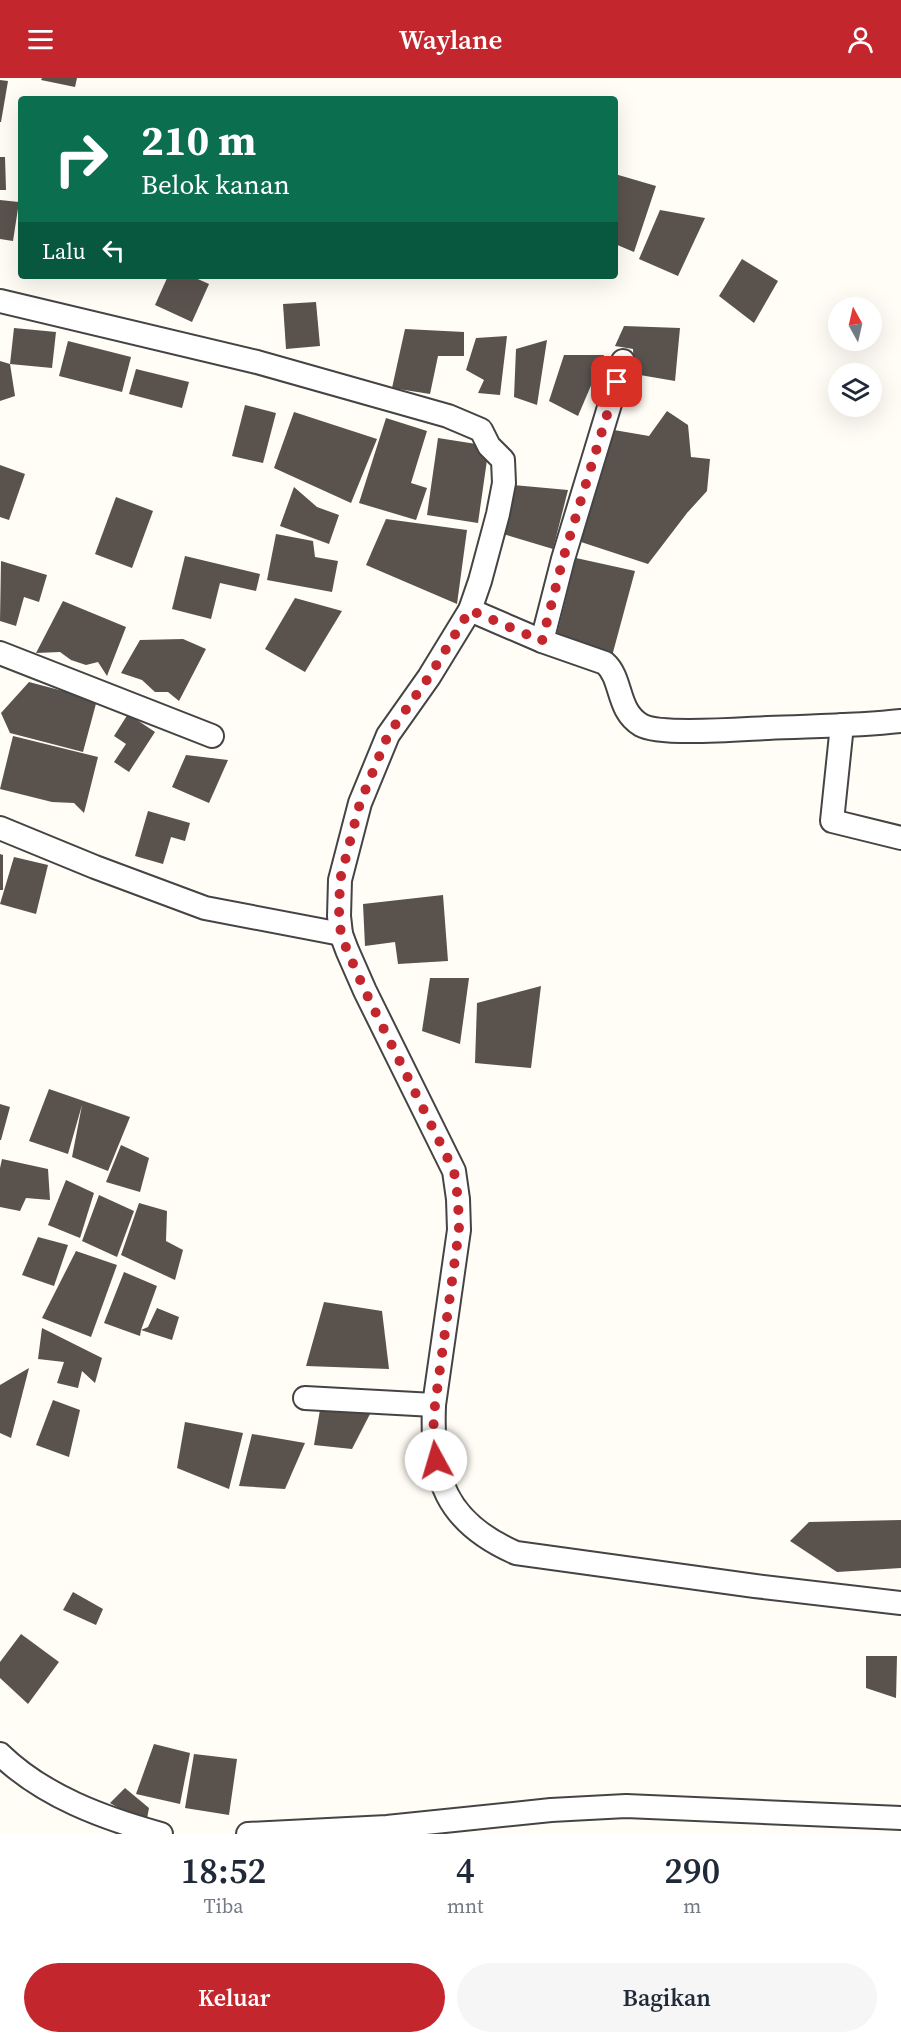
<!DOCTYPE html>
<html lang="id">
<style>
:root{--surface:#fff;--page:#f6f6f7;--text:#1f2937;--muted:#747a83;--accent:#c4262e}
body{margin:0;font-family:"Source Serif 4",serif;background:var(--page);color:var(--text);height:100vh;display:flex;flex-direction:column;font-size:22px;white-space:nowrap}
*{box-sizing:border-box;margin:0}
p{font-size:20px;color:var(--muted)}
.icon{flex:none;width:33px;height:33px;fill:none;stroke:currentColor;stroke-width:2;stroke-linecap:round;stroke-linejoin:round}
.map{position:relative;height:1756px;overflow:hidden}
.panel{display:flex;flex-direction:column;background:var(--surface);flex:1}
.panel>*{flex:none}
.banner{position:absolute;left:18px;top:18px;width:600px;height:183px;border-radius:6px;box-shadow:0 6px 24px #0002;background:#0b6e4f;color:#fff;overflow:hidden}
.needle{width:39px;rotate:352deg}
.controls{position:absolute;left:828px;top:219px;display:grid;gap:12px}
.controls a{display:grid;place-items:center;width:54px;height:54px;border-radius:50%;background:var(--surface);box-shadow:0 6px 24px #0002;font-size:30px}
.pin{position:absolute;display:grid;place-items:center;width:51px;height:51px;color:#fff;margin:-26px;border-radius:12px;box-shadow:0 3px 9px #0006}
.me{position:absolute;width:66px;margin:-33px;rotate:354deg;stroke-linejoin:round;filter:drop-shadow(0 0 4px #0008)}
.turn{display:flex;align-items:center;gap:21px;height:126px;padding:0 24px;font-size:27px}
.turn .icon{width:78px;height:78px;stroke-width:2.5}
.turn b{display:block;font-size:42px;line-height:51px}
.then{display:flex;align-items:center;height:57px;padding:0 24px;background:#0003;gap:12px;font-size:22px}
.eta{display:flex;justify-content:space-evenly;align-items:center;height:102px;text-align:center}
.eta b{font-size:36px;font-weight:600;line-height:42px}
.action{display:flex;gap:12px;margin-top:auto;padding:12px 24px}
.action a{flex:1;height:69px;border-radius:36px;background:var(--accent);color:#fff;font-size:24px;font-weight:600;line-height:69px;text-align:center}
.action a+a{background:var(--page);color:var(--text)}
header{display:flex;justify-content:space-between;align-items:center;height:78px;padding:0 24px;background:var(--accent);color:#fff;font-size:27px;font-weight:600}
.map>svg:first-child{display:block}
.building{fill:#5a524d}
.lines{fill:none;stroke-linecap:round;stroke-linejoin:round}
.minor-casing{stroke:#444;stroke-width:26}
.minor{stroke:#fff;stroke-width:22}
.route{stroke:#c4262e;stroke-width:10;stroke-dasharray:0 18}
</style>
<header><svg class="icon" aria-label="menu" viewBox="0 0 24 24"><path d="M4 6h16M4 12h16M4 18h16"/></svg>Waylane<svg class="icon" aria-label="person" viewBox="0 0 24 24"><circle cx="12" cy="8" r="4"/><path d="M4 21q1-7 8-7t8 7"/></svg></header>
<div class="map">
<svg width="901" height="1756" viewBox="0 0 901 1756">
<rect width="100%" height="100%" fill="#fffdf5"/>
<g class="building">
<polygon points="42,0 77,0 75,9 41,2"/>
<polygon points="0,2 8,3 1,44 0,44"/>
<polygon points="0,79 5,79 6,112 0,112"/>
<polygon points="615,96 656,108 634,174 615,166"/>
<polygon points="0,122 19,124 13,163 0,161"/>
<polygon points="660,132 705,140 678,198 639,181"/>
<polygon points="742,181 778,203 754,245 719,218"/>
<polygon points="168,198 191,198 209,206 192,244 155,227"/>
<polygon points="316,224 320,268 286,271 283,226"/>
<polygon points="624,248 680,250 675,303 634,296 633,271 615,268"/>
<polygon points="14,250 56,254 52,290 10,286"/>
<polygon points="405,251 464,254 464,278 438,278 430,316 392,310"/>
<polygon points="507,258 500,317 478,315 484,302 466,292 476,260"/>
<polygon points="547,262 537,327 514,319 516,271"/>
<polygon points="68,263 131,279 122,314 59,298"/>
<polygon points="564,277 604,277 578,338 549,323"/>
<polygon points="0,283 10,286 15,318 0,323"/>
<polygon points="136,291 189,304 182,330 129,316"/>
<polygon points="245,327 276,335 263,385 232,378"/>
<polygon points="667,333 688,347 691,379 710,381 707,413 687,435 648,486 581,464 614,352 649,358"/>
<polygon points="294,334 377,361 351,425 274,390"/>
<polygon points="386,340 427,353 411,405 427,410 416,442 359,425"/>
<polygon points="438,360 489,368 478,445 427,437"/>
<polygon points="0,387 25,396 9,442 0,439"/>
<polygon points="513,407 568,412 553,471 503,456"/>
<polygon points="294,409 317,429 339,437 329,466 280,448"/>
<polygon points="116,419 153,433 132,490 95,476"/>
<polygon points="386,441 467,452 457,526 366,487"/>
<polygon points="276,456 313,463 315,479 338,483 332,514 267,502"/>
<polygon points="185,478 260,496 256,513 220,505 211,541 172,531"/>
<polygon points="576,480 635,493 612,578 557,556"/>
<polygon points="1,483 47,497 39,524 24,519 16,548 0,543"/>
<polygon points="295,520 342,533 305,594 265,571"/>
<polygon points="63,523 126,549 107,598 98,584 86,587 71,582 60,574 36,575"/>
<polygon points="183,561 206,571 179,623 168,614 155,614 142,602 121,595 140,562"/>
<polygon points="29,604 97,622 83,674 10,655 1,635"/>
<polygon points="128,636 155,654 129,694 114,684 126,666 114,658"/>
<polygon points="13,658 98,679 84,735 74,725 52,724 0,711"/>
<polygon points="186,677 228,682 209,725 172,709"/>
<polygon points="148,733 190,745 185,763 171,759 163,786 135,778"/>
<polygon points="0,776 3,777 3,812 0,812"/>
<polygon points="14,779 48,787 36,836 0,826"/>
<polygon points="443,817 448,883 398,886 395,864 365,868 363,826"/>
<polygon points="430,900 469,900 460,966 422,953"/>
<polygon points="541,908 531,990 475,985 477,925"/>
<polygon points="49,1011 130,1039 108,1093 72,1079 82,1027 68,1076 29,1063"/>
<polygon points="0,1026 10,1029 1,1062 0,1062"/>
<polygon points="121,1067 149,1080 140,1114 106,1104"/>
<polygon points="2,1081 48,1091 50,1122 26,1120 20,1133 0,1129 0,1090"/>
<polygon points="66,1102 94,1115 80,1160 48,1147"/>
<polygon points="99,1117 134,1133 117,1179 82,1163"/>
<polygon points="139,1125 167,1133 166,1163 183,1172 175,1202 121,1177"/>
<polygon points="38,1159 68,1167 54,1208 22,1197"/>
<polygon points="76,1173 117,1187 91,1259 42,1240"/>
<polygon points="124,1194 157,1208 141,1252 148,1249 157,1230 179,1239 172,1262 141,1252 140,1258 104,1245"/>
<polygon points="324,1224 382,1233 389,1291 306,1288"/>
<polygon points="42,1250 102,1280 95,1305 82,1293 78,1310 57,1305 64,1284 38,1281"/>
<polygon points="29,1290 11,1360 0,1355 0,1307"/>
<polygon points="53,1322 80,1332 69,1379 36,1367"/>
<polygon points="321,1326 370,1336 352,1371 314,1367"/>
<polygon points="185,1344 243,1355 229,1411 177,1390"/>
<polygon points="252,1356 305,1365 285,1411 239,1408"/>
<polygon points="901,1442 901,1490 837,1494 790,1463 809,1444"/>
<polygon points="73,1514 103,1531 96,1547 63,1532"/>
<polygon points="21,1556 59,1584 28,1626 0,1600 0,1584"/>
<polygon points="866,1578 897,1578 896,1620 866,1610"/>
<polygon points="154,1666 190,1675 180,1726 136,1716"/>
<polygon points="194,1676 237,1681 229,1737 185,1730"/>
<polygon points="125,1710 149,1730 146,1746 110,1725"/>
</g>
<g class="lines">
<g class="minor-casing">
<g id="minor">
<path d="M 0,223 L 257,284 L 448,338 L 481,352 L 489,368 L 503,382 L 504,405 L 498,436 L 480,503 L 470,532 L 429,599 L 388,657 L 360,725 L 340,802 L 339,838 L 341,856 L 347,872 L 365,913 L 454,1093 L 458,1121 L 459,1152 L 434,1327 C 431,1400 445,1444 516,1475 L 755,1508 L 901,1525"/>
<path d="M 470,532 L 542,563 L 605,585 C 623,601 616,632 641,647 C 660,658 743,651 768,650 C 813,648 857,648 901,643"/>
<polyline points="542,563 563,481 623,283"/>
<polyline points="0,575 212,658"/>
<polyline points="842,647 832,743 901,760"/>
<polyline points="0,750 95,789 205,830 341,856"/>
<polyline points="305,1320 434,1327"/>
<path d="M 0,1676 C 43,1718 103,1740 161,1756"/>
<polyline points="248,1756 387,1749 551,1732 626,1728 901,1740"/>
</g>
</g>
<use href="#minor" class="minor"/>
</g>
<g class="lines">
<polyline class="route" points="436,1382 433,1354 435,1327 459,1152 458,1121 454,1093 365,913 347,872 341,856 339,838 340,802 360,725 388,657 429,599 470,532 542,563 563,481 617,304"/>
</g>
</svg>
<div class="controls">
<a><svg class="needle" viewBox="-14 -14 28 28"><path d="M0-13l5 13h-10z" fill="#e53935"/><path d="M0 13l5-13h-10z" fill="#747a83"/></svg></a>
<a><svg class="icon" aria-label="layers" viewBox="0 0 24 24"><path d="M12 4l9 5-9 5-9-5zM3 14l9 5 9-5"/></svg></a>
</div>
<div class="pin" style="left:617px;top:304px;background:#d93025"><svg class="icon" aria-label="arrive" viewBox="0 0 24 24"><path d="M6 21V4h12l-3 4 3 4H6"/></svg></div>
<svg class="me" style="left:436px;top:1382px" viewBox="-20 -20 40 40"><circle r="19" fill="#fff"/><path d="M0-13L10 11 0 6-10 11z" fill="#c4262e"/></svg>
<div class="banner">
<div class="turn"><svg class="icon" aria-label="right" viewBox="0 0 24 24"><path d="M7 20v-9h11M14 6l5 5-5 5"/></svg><div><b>210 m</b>Belok kanan</div></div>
<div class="then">Lalu<svg class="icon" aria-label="left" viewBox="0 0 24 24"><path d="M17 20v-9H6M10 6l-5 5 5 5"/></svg></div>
</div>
</div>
<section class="panel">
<div class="eta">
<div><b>18:52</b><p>Tiba</p></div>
<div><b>4</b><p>mnt</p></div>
<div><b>290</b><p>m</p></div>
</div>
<div class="action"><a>Keluar</a><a>Bagikan</a></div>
</section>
